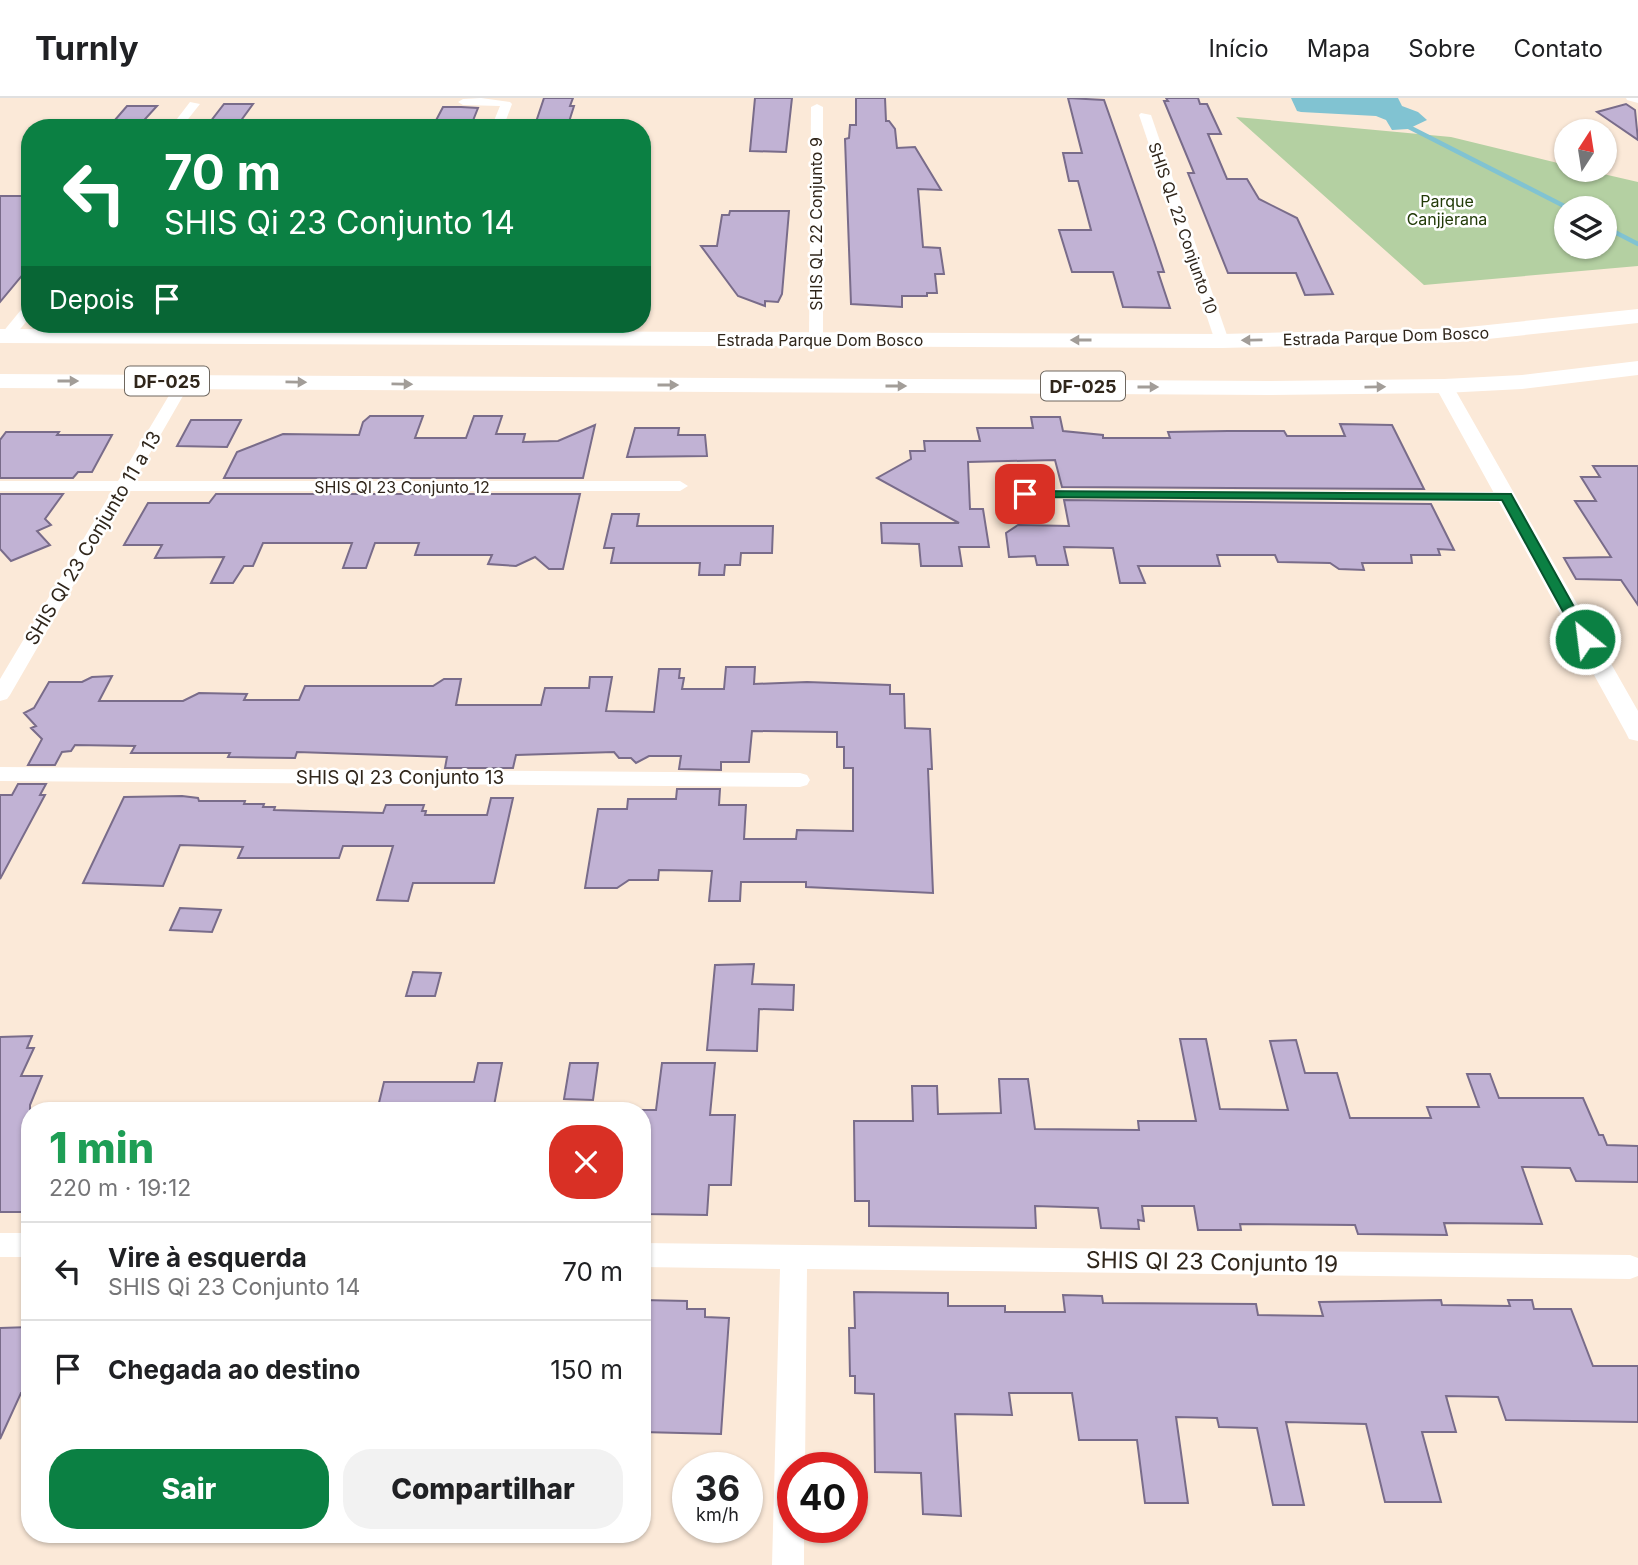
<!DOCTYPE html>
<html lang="pt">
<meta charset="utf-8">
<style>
:root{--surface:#fff;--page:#f2f2f2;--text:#202124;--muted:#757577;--line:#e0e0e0;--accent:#0b8043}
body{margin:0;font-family:Inter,sans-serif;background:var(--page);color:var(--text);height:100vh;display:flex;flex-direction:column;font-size:26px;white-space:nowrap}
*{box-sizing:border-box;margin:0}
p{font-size:23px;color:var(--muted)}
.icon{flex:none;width:38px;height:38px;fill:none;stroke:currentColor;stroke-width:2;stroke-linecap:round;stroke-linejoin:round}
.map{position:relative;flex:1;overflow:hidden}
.details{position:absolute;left:21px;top:1004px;width:630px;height:441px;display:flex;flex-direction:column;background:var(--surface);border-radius:28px;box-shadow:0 2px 5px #0004}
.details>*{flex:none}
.banner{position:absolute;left:21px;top:21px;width:630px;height:214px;border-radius:28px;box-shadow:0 2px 5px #0004;background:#0b8043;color:#fff;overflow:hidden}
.needle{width:46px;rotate:12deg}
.buttons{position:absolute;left:1554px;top:21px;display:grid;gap:14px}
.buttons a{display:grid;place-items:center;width:63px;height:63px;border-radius:50%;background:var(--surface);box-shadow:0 2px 5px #0004;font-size:35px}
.speed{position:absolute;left:672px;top:1354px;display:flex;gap:14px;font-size:35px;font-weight:700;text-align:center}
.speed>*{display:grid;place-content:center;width:91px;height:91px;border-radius:50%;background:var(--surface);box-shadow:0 2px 5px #0004;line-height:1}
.speed small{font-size:18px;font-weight:400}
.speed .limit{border:10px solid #d22;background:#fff;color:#111}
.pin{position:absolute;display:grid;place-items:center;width:60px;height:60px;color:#fff;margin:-30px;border-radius:14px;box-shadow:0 4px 10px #0006}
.me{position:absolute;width:77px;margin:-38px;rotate:331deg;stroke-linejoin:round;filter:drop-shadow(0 0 5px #0008)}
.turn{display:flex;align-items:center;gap:24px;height:147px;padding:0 28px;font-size:32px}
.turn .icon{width:91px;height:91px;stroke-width:2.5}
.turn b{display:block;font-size:49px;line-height:60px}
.then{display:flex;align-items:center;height:66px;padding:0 28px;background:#0003;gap:14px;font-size:26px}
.round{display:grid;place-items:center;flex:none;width:74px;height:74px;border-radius:28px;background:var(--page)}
.summary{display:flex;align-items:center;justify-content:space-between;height:119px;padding:0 28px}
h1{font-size:42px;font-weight:800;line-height:52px;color:#1e9e55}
.button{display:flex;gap:14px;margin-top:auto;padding:14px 28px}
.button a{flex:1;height:80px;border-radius:28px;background:var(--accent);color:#fff;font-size:28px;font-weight:800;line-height:80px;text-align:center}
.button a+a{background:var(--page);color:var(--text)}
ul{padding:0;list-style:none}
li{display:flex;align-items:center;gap:21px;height:98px;padding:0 28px;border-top:2px solid var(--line)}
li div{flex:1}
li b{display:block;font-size:26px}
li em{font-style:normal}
header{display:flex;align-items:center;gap:42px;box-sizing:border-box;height:98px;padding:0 35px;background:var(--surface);border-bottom:2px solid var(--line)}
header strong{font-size:33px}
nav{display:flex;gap:38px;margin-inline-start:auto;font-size:24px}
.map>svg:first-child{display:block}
.green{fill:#b4d0a2;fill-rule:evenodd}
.water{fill:#81c3d2}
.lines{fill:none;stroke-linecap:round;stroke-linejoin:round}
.stream{stroke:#81c3d2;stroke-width:4.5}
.building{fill:#c1b2d4;stroke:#796c8a;stroke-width:2}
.minor{fill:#fff;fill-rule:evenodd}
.tertiary{fill:#fff;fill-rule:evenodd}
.primary{fill:#fff;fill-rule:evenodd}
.oneway{fill:#a29d98}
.route{fill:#0b8043;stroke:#07532c;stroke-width:2}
.labels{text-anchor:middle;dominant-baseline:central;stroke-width:5;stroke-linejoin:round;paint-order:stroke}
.far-park-label{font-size:16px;fill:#223b08;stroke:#fff}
.far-street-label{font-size:16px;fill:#30261b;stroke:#fff}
.shield{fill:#fff;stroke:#6e675f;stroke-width:2}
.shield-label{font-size:18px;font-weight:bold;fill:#30261b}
.street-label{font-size:19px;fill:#30261b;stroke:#fff}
.near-street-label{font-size:23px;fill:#30261b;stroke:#fff}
</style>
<header>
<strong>Turnly</strong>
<nav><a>Início</a><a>Mapa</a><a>Sobre</a><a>Contato</a></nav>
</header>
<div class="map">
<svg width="1638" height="1467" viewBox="0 0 1638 1467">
<rect width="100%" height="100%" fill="#fbe9d8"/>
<path class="green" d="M 1236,19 L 1451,39 L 1566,67 L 1566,72 L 1586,72 L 1638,84 L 1638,168 L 1424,187 ZM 1566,110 L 1605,110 L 1605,149 L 1566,149 Z"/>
<polygon class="water" points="1291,0 1398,0 1402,8 1418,14 1427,22 1408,31 1392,32 1386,22 1376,18 1301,14 1297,13"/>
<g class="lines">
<g class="stream">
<polyline points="1403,26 1568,110"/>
<polyline points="1605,129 1638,146"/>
</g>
</g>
<g class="building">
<polygon points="544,0 573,0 570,8 574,8 567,30 534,30"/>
<polygon points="755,0 792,0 786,54 750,53"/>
<polygon points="856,0 885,0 886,23 889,23 895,31 897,50 915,49 941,92 918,91 923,149 940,150 944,176 935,176 937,195 927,195 927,198 902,198 902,209 851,206 845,41 849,40 850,27 856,27"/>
<polygon points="1068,0 1104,2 1154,144 1164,174 1158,174 1170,210 1123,209 1113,174 1072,174 1059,132 1091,132 1078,83 1069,83 1063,55 1082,55"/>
<polygon points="1166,0 1198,0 1200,6 1207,6 1221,36 1208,36 1227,81 1247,81 1259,101 1297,120 1333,196 1305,197 1296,175 1228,175 1188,75 1194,75 1164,3 1168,3"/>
<polygon points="224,6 253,6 237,28 207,28"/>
<polygon points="1626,6 1635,12 1638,42 1597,14"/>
<polygon points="127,8 157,8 137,30 108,30"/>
<polygon points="443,9 461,9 478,10 470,30 432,30"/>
<polygon points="0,98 30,98 30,168 0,204"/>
<polygon points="730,113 789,113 782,196 778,204 765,203 765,208 738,198 701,148 717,148 722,117 729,117"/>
<polygon points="370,318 423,318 415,340 466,340 474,318 502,318 496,336 525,336 523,344 558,343 595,327 583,380 224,380 237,354 283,336 359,337 363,324"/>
<polygon points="1031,319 1060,319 1063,333 1103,337 1103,340 1170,340 1168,334 1228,333 1284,333 1287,338 1345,338 1340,326 1392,327 1424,391 1062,389 1055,362 968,364 970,411 983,411 989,449 959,449 962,468 921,468 919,446 882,445 881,425 959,425 877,380 911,361 910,353 925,353 924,343 980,343 977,330 1033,330"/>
<polygon points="191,322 241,322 227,349 177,348"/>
<polygon points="635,330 679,330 678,337 705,337 707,358 627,359"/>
<polygon points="6,334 59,334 57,337 112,337 92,374 78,374 73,380 0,380 0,342"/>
<polygon points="1593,368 1638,368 1638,507 1621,482 1576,481 1564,460 1611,459 1575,403 1596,403 1581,379 1600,379"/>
<polygon points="0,396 63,396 45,421 51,427 37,433 50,447 11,463 0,451"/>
<polygon points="216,396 580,396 563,471 549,471 535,459 516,468 488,466 492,457 415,457 419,445 375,445 366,470 343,470 352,445 263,445 253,468 244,468 233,485 211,485 224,459 155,460 162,447 124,447 148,405 209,405"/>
<polygon points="1064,402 1431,406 1454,452 1438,451 1440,457 1411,457 1412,465 1362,465 1364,472 1339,471 1330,465 1278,464 1275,457 1217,457 1220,468 1138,468 1145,485 1120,485 1113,450 1064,449 1068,467 1037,467 1035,458 1009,459 1006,435 1018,427 1069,428"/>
<polygon points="612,416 639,416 637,428 773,428 772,455 741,455 740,467 725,467 724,477 699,477 700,465 611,465 614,450 604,450"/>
<polygon points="726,569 755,569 754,586 807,584 890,587 890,596 904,596 905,630 930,631 932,671 928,671 933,795 806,789 806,784 741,784 740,803 709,803 712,773 659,772 658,782 629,782 617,790 585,790 598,711 627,711 628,701 676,701 677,691 720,691 719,707 746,707 744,741 796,741 797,732 853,733 853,670 844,670 844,649 837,649 837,634 752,633 749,664 721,664 721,672 679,671 681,658 649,658 636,665 631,660 619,660 614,654 516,657 513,670 445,670 447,659 297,654 295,660 228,659 230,655 131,655 135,648 75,647 71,653 62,654 55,667 28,667 42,641 31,630 36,628 24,615 34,610 49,584 82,584 92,579 112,578 99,603 183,603 199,595 247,596 244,602 299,602 305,588 433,588 444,581 461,581 456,607 541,607 545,590 589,590 590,579 612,579 606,613 654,614 659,571 680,571 679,580 684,580 682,591 724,591"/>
<polygon points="18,686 46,686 40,697 45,697 0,781 0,697 12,697"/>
<polygon points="182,698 198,700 199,703 245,703 244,706 264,706 263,709 275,709 274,712 383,715 386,707 424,707 422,713 426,713 425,717 487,717 491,700 513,700 494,785 413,785 408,803 377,802 393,748 343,748 339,760 238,760 243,749 180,747 163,788 83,785 124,699"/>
<polygon points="180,810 221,812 212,834 170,832"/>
<polygon points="754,866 752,886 794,887 793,912 759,911 757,953 707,952 715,867"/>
<polygon points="413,874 441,875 435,898 406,898"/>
<polygon points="32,938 27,950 34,950 21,978 42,978 30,1007 30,1102 24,1114 0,1114 0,939"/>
<polygon points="1180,941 1206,941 1220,1011 1288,1012 1270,943 1296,942 1305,975 1337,975 1350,1020 1431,1020 1427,1009 1479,1009 1467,976 1490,976 1499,1000 1583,1000 1599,1037 1603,1037 1607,1047 1638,1048 1638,1084 1576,1083 1570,1070 1522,1069 1542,1126 1444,1125 1447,1137 1358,1136 1355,1127 1240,1126 1241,1132 1198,1132 1194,1108 1142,1108 1144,1123 1138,1122 1139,1131 1101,1130 1098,1110 1035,1108 1036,1130 869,1128 869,1103 855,1103 854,1023 913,1023 912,988 937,988 938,1016 1001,1015 999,981 1028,981 1035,1031 1139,1032 1138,1023 1196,1023"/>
<polygon points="478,965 502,965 493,1013 377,1013 384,984 474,984"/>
<polygon points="570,965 598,965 593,1002 564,1001"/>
<polygon points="662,965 715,965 710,1017 735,1017 731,1087 709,1087 707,1117 645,1116 646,1112 642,1111 642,1012 656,1012"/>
<polygon points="854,1194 948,1195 948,1208 1005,1208 1005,1214 1065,1214 1063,1197 1102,1198 1103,1205 1256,1206 1258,1217 1323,1218 1319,1204 1441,1202 1442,1207 1510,1208 1508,1202 1532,1202 1534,1211 1571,1211 1593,1268 1638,1268 1638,1324 1506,1322 1498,1299 1446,1298 1456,1334 1422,1334 1441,1404 1385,1404 1366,1326 1286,1324 1304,1407 1273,1407 1257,1330 1219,1329 1217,1320 1176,1319 1188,1405 1145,1405 1137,1342 1079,1342 1072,1295 1009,1295 1012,1317 955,1316 961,1418 923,1416 921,1375 875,1374 874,1296 855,1295 855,1278 850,1278 849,1230 855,1230"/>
<polygon points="642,1202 687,1203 687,1211 705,1211 705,1219 729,1220 721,1336 642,1334"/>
<polygon points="30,1229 30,1295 21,1295 0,1341 0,1230"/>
</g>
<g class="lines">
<g class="minor">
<polygon points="481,0 510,4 512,6 503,30 491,30 500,8 463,7 458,4 463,1"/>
<polygon points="1626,0 1638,0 1638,5 1627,2"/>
<polygon points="190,4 200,6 181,30 170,30"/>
<polygon points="817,6 823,9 823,242 816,246 809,242 811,9"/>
<polygon points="1141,15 1151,17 1229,243 1227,246 1222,247 1215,243 1139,17"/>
<polygon points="30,206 30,219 12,241 2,241 2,235 25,207"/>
<polygon points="408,226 422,226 414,243 409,244 402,240"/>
<polygon points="184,280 191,284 134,383 680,383 688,388 680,393 128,393 10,597 7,601 0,603 0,581 112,393 0,393 0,383 118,383 177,284"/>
<polygon points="1025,391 1506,394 1514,399 1506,404 1019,399 1017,396 1019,393"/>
<polygon points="0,669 800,675 807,677 810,682 807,687 800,689 0,683"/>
<rect x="0" y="1135" width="30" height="24"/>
<polygon points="642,1145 1630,1157 1638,1160 1638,1178 1630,1181 807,1171 805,1370 793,1370 793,1430 804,1430 804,1467 772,1467 780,1171 642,1169"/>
</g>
<polygon class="tertiary" points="1444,282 1453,288 1638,613 1638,643 1629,641 1626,635 1435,288"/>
<g class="primary">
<polygon points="1638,211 1638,225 1459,244 1222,250 0,245 0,231 1222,236 1459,230"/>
<polygon points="1638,263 1638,277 1522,291 1444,295 1270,297 0,290 0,276 1270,283 1444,281 1522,277"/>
</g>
</g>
<defs><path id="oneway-solid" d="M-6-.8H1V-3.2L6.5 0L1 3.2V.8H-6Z" transform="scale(1.75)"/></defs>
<g class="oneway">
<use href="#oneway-solid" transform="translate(1081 242) rotate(-180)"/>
<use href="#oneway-solid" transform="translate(1252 242) rotate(179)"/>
<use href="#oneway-solid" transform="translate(68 283)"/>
<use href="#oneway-solid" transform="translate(296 284) rotate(1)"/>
<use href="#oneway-solid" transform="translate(402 286) rotate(1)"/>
<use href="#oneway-solid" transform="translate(668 287)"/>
<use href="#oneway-solid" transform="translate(896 288)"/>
<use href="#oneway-solid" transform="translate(1148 289)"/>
<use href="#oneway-solid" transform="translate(1375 289) rotate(-1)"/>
</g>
<polygon class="route" points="1025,393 1511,396 1592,541 1585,545 1578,541 1502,402 1021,399 1021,394"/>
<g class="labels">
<g class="far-park-label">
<text x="1447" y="103">Parque<tspan x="1447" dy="18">Canjjerana</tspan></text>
</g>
<g class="far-street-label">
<text transform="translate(816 126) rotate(-90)">SHIS QL 22 Conjunto 9</text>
<text transform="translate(1183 130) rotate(71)">SHIS QL 22 Conjunto 10</text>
<text transform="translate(1386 238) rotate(-2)">Estrada Parque Dom Bosco</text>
<text x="820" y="242">Estrada Parque Dom Bosco</text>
<text x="402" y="389">SHIS QI 23 Conjunto 12</text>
</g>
<g class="shield">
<rect x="125" y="268.5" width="84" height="29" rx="5"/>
<rect x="1041" y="273.5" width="84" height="29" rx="5"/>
</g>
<g class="shield-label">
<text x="167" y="283">DF-025</text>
<text x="1083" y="288">DF-025</text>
</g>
<g class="street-label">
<text transform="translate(93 440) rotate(-59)">SHIS QI 23 Conjunto 11 a 13</text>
<text x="400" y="679">SHIS QI 23 Conjunto 13</text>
</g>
<g class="near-street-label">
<text transform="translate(1212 1164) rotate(1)">SHIS QI 23 Conjunto 19</text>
</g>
</g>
</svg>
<div class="buttons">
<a><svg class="needle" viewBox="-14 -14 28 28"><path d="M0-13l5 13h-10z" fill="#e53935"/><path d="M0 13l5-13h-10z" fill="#757577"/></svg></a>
<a><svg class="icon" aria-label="layers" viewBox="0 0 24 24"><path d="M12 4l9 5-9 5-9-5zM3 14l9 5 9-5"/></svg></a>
</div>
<div class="speed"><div>36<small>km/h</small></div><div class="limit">40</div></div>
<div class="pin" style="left:1025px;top:396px;background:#d93025"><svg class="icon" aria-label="arrive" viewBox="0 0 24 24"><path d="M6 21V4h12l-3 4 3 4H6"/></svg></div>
<svg class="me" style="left:1585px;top:541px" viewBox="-20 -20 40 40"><circle r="17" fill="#0b8043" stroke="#fff" stroke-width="3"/><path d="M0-11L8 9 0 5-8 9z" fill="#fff"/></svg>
<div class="banner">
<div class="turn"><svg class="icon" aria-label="left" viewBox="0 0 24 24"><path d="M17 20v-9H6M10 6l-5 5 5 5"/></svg><div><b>70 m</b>SHIS Qi 23 Conjunto 14</div></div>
<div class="then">Depois<svg class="icon" aria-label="arrive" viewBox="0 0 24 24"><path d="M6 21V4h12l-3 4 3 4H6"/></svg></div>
</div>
<section class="details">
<div class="summary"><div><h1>1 min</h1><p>220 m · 19:12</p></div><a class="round" style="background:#d93025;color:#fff"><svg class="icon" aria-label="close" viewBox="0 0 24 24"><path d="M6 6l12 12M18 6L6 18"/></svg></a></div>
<ul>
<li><svg class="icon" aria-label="left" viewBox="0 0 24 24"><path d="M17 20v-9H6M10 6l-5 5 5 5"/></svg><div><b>Vire à esquerda</b><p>SHIS Qi 23 Conjunto 14</p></div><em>70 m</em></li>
<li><svg class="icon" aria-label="arrive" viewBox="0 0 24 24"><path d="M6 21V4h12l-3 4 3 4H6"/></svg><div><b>Chegada ao destino</b></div><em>150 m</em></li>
</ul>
<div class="button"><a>Sair</a><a>Compartilhar</a></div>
</section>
</div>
